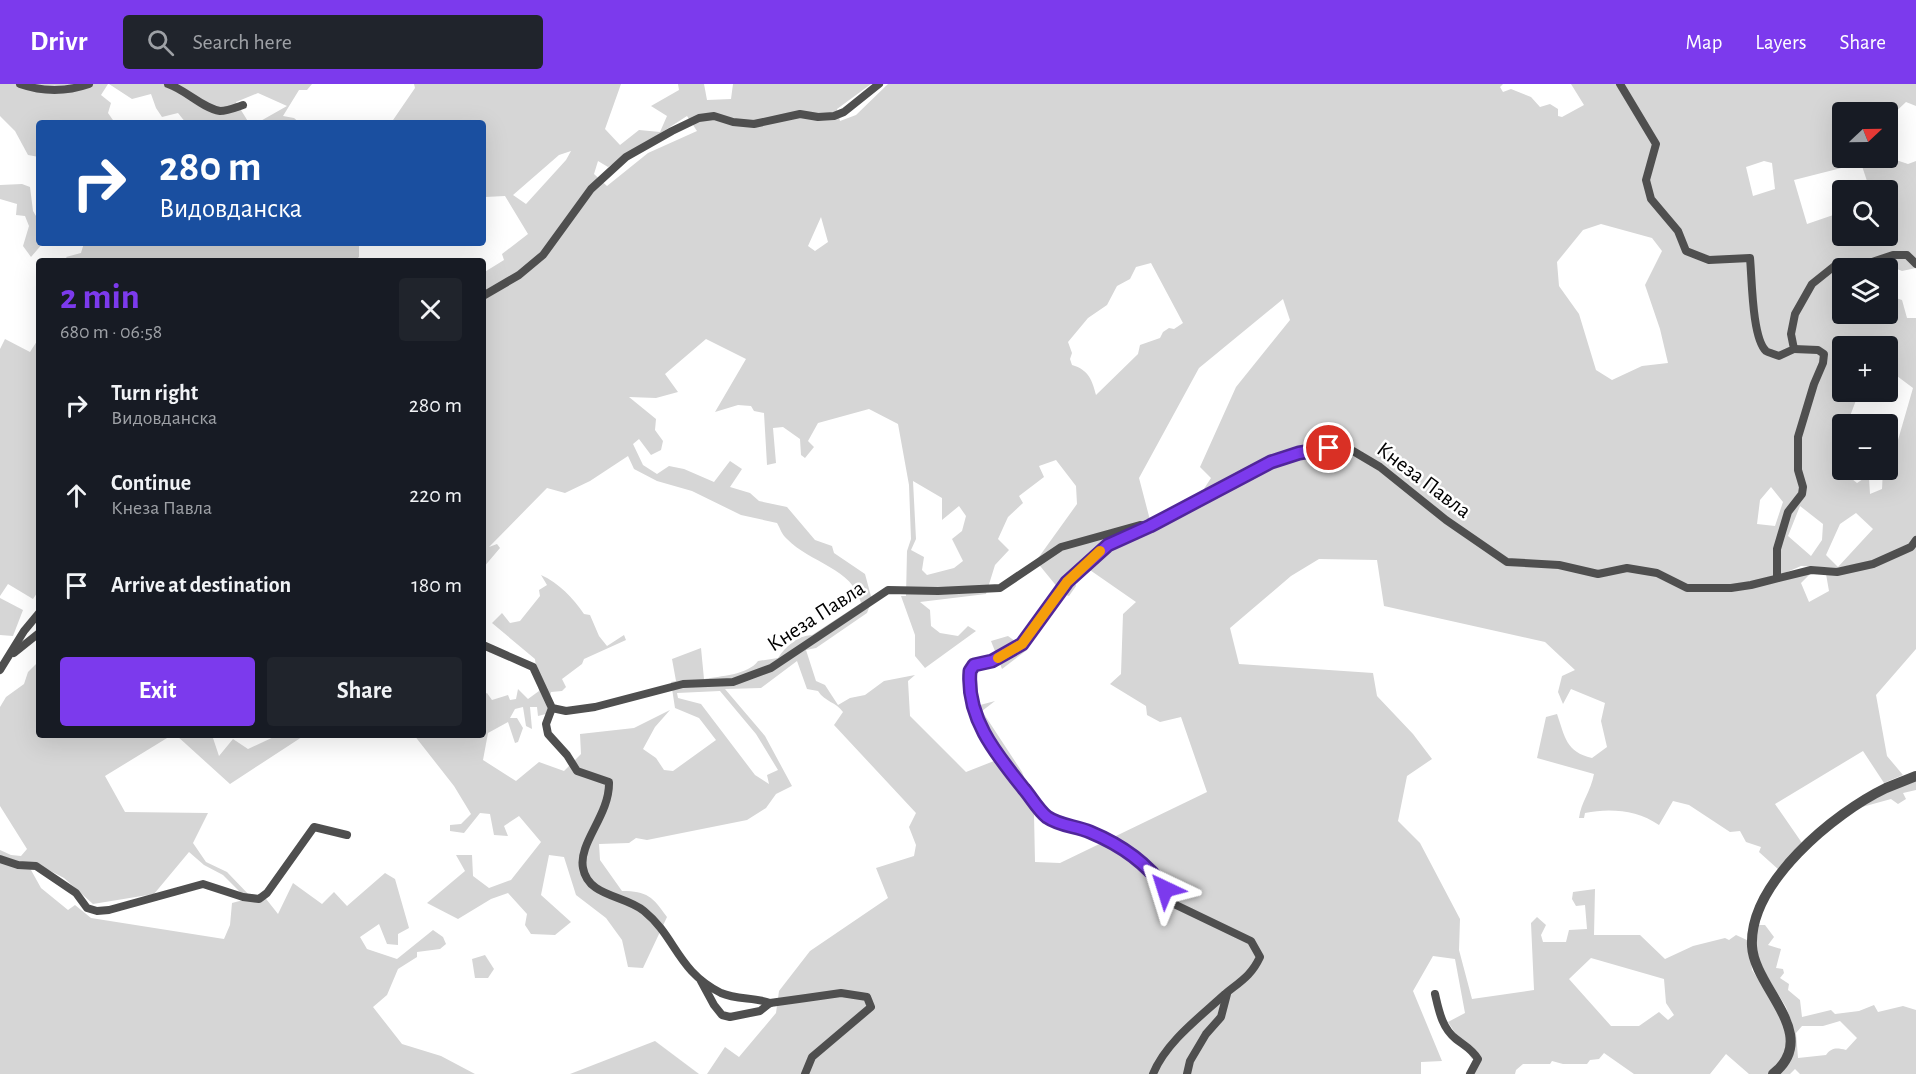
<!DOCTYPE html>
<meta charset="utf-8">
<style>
:root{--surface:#171b24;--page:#20242c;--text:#f1f3f6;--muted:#9ea1a6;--accent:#7c3aed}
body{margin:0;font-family:"Alegreya Sans",sans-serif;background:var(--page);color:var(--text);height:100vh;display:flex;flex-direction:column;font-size:22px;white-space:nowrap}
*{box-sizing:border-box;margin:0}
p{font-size:20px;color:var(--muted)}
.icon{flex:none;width:33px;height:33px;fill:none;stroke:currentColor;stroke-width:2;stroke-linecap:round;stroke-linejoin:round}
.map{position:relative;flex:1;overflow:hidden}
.details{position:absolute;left:36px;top:174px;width:450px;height:480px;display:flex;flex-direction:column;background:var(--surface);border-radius:6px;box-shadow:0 6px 24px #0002}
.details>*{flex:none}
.hud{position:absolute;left:36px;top:36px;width:450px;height:126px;border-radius:6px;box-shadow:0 6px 24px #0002;background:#1a4fa0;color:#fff;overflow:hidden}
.needle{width:39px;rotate:68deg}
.buttons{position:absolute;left:1832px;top:18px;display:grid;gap:12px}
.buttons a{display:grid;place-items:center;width:66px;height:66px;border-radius:6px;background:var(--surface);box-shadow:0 6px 24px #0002;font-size:30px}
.pin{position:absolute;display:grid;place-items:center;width:51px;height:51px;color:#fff;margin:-26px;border:3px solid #fff;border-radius:50%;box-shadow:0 2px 6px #0007}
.me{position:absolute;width:66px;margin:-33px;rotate:319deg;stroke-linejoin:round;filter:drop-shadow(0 0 4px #0008)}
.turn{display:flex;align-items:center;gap:21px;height:126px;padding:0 24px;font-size:27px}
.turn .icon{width:78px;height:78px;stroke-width:2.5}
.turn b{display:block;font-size:42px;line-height:51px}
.round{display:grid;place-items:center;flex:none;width:63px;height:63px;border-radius:6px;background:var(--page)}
.overview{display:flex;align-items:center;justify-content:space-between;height:102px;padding:0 24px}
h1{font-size:36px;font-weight:700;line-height:45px;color:var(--accent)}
.primary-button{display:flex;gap:12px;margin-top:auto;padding:12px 24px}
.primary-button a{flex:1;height:69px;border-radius:6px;background:var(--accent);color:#fff;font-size:24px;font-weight:700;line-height:69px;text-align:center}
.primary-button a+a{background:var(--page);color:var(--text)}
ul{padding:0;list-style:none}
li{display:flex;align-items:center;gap:18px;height:90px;padding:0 24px}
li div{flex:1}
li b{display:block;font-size:22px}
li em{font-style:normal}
header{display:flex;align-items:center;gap:36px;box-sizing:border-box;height:84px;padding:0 30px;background:var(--accent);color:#fff}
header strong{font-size:28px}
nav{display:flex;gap:33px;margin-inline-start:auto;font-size:21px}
.search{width:420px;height:54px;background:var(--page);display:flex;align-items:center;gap:15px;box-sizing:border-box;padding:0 21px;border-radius:6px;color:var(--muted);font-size:22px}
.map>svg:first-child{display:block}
.green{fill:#d6d6d6;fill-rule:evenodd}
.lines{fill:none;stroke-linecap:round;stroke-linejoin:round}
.minor{stroke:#4f4f4f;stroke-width:8}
.tertiary{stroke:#4f4f4f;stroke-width:10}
.route-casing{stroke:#51269a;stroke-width:15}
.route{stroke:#7c3aed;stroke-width:10}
.slow{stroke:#f59e0b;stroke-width:10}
.labels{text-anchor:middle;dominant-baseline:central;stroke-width:5;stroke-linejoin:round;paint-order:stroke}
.street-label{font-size:22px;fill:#000;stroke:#fff}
</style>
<header>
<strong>Drivr</strong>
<div class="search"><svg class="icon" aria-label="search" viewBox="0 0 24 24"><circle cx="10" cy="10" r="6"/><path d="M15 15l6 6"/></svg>Search here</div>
<nav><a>Map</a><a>Layers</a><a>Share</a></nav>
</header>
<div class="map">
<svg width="1916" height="990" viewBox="0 0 1916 990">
<rect width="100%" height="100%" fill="#fff"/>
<g class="green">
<polygon points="0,0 108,0 101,11 111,19 108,29 115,39 39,39 39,73 28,71 15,47 0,32"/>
<polygon points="109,0 312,0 307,6 299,6 283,32 294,34 300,39 257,39 287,22 258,9 236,18 249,39 186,39 178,29 162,33 156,24 151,10 132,15"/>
<path d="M 414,0 L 621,0 L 605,45 L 620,61 L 639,46 L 660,48 L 667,32 L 651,22 L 679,6 L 678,0 L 704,0 L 707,16 L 731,15 L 733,0 L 871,0 L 837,25 L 840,37 L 856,31 L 888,0 L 1503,0 L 1500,3 L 1503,8 L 1511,5 L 1531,13 L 1540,23 L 1550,20 L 1558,25 L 1558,32 L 1562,33 L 1584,21 L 1571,0 L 1916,0 L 1916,22 L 1906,18 L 1889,34 L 1887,50 L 1887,28 L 1842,28 L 1842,74 L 1887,73 L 1908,80 L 1916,77 L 1916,184 L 1902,187 L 1897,185 L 1887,206 L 1887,184 L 1842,184 L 1842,230 L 1887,230 L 1887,211 L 1902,216 L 1907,234 L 1916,234 L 1916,565 L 1876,611 L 1887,672 L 1903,691 L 1884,699 L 1863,667 L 1775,720 L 1802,759 L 1779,786 L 1759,768 L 1761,763 L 1746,758 L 1740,747 L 1730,748 L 1689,721 L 1673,717 L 1659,741 C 1637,726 1610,724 1585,729 L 1584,734 L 1579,734 C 1581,718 1591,707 1594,690 L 1537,674 L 1546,633 L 1557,630 C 1565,653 1566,668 1592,674 L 1607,663 L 1601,637 L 1605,619 L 1571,605 L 1563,620 L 1558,608 L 1562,592 L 1575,586 L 1545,558 L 1384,522 L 1377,476 L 1319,475 L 1291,492 L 1230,544 L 1239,580 L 1373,589 L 1377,612 L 1413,650 L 1432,675 L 1407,692 L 1398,737 L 1420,759 L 1460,835 L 1459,866 L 1472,915 L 1534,906 L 1531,839 L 1537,833 L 1546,841 L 1541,851 L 1543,858 L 1566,858 L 1569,846 L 1587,845 L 1585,821 L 1576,822 L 1572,815 L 1573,808 L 1595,805 L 1594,851 L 1640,851 L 1665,875 L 1693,862 L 1725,854 L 1729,856 L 1736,851 L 1749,857 L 1752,886 L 1784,934 L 1788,964 L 1769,990 L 1749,990 L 1726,970 L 1710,990 L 1634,990 L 1604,969 L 1599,975 L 1590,976 L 1587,980 L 1563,980 L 1552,977 L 1550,980 L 1523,980 L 1516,986 L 1515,990 L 1474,990 L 1474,975 L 1472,975 L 1448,938 L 1465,929 L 1455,875 L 1433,872 L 1413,907 L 1442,977 L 1421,978 L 1421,990 L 707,990 L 725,963 L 739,973 L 776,929 L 779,907 L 810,867 L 888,814 L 876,784 L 914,772 L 916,761 L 909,743 L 916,729 L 834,641 L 843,628 C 836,618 825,618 818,607 L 807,605 L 797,577 L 761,604 L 725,605 L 765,652 L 792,702 L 776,710 L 766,724 L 747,736 L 647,756 L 636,754 L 629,759 L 599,760 L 600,776 L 622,807 C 647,807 653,813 667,833 L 643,884 L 628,883 L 622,856 L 606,834 L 576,811 L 564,773 L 549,771 L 541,811 L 571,838 L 555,851 L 531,850 L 525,841 L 527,830 L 508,809 L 491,815 L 458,835 L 427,819 L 465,787 L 456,771 L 472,771 L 473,792 L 489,804 L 511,796 L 541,758 L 519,732 L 504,742 L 508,752 L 494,751 L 490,730 L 480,729 L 464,749 L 450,747 L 450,741 L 461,740 L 471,730 L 454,702 L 414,651 L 483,651 L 483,611 L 487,609 L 492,616 L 508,611 L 510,616 L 516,615 L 518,605 L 528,615 L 539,607 L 535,575 L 492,539 L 502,529 L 510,539 L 520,537 L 540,512 L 539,506 L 547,501 L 541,491 C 559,499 573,514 584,530 L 590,531 L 599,552 L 607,562 L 624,551 L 626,556 L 584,575 L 582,580 L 562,595 L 566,603 L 562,607 L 551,608 L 546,630 L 538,632 L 537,623 L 530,623 L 532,645 L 526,642 L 523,623 L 515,625 L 510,634 L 517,634 L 523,644 L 518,658 L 515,659 L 508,638 L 488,649 L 483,676 L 516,697 L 539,678 L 564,687 L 581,670 L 580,650 L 634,644 L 670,626 L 655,643 L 643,665 L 656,674 L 664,686 L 673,687 L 716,656 L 699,634 L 675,624 L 671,598 L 676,597 L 672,575 L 701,564 L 704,595 C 720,592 748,591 758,577 L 778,574 C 786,562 797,552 812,551 L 861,519 C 853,484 810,479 787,455 C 782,451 780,444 777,439 L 741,431 L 692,407 L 657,397 L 634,385 L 628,372 L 590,397 L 565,409 L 547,404 L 489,463 L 497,460 L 500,464 L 483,484 L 483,189 L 504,176 L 502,170 L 528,150 L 505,112 L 485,113 L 483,116 L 483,39 L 391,39 L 415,4 ZM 687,32 L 697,47 L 648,69 L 607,102 L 594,90 L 598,77 L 608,83 ZM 571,67 L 566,76 L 526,120 L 513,111 L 559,71 ZM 1764,77 L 1772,79 L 1775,105 L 1753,112 L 1746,83 ZM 1861,79 L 1870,106 L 1887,106 L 1887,152 L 1842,152 L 1842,128 L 1807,140 L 1794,96 ZM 821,133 L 828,158 L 815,167 L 808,162 ZM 1601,140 L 1652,154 L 1662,167 L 1645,201 L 1660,245 L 1668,279 L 1642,282 L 1612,296 L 1596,286 L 1579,230 L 1559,202 L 1557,178 L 1583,146 ZM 1151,179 L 1183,239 L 1174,245 L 1169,244 L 1163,248 L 1160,254 L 1140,261 L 1138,270 L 1096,311 C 1092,296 1089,286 1072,281 L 1070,275 L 1072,269 L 1068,258 L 1088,234 L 1107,221 L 1117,202 L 1130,195 L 1136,183 ZM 1283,215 L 1290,236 L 1236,303 L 1200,383 L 1211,394 L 1189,428 L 1184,419 L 1150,436 L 1139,394 L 1199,284 ZM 706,255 L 746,275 L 715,328 L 738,321 L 751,322 L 754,327 L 764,329 L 767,381 L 776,379 L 773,344 L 783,343 L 800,355 L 801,371 L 805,374 L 814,363 L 808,357 L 818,339 L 869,325 L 898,340 L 909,401 L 911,455 L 907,467 L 906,512 L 901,512 L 915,551 L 915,572 L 925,584 L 976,547 L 968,542 L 958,552 L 940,549 L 931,542 L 930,526 L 920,518 L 986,510 L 995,481 L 1009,466 L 998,455 L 1008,433 L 1023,419 L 1019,412 L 1044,393 L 1039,382 L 1056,376 L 1076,402 L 1077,420 L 1036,477 L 1063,510 L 1069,512 L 1076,502 L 1075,498 L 1087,484 L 1136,518 L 1123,530 L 1121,590 L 1110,600 L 1146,622 L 1147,631 L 1160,638 L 1181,633 L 1207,708 L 1060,779 L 1035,778 L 1034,730 L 1037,726 L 1022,688 L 982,627 L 995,617 L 969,624 L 994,677 L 966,688 L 910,632 L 908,597 L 915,591 L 884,597 L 865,611 L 850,614 L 838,621 L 825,601 L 816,597 L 806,566 L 816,564 L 867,529 L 872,516 L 865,490 L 834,469 L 832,462 L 815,456 L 787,423 L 759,417 L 750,409 L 730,403 L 742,385 L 730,377 L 714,398 L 684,385 L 669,382 L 657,390 L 643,381 L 633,360 L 639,355 L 651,371 L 661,366 L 663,357 L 655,346 L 656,335 L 629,313 L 656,314 L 678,308 L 665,290 ZM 1842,262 L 1887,262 L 1887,296 L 1897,292 L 1913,304 L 1896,363 L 1887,378 L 1887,386 L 1883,386 L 1882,405 L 1870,410 L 1869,394 L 1866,393 L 1857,399 L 1852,395 L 1855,386 L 1842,386 L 1842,340 L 1847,340 L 1858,311 L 1862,308 L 1842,308 ZM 913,397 L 942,414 L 942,436 L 959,422 L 966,432 L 962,447 L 952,455 L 963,477 L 954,484 L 927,491 L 922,486 L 924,473 L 911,466 L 916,455 ZM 1771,403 L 1783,418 L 1775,442 L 1757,440 L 1760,416 ZM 1800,422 L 1823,440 L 1822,456 L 1811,472 L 1788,452 ZM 1856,429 L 1873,445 L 1838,483 L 1826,471 L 1840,440 ZM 1857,480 L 1826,490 L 1829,507 L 1809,518 L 1801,499 L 1812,488 L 1787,488 L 1801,482 L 1837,484 ZM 720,607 L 756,650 L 778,686 L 767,691 L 769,700 L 755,691 L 701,620 L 678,614 L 677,609 ZM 1591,874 L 1664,895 L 1666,919 L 1674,931 L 1668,936 L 1659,928 L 1639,942 L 1611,942 L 1569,895 Z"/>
<polygon points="22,100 30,103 33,127 39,137 39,159 43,159 31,173 23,162 29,142 25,132 16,131 17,120 0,115 0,101"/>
<polygon points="84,159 359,159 359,173 354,177 69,177 66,173 81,169"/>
<polygon points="39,254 39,506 33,515 8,500 0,512 0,265 5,255 30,268"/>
<polygon points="0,514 23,526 13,552 0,551"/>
<polygon points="1008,552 1027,566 1002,585 991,557"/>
<path d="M 39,577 L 39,651 L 172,651 L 105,692 L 125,728 L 208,729 L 193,759 L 206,778 L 227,788 L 252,814 L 263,811 L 278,830 L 293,799 L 322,820 L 334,808 L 347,822 L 385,789 L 395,795 L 409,844 L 398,850 L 398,861 L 387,860 L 379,840 L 360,853 L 367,865 L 397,875 L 433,846 L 443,853 L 446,860 L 440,865 L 417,868 L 417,873 L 398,885 L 387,911 L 373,923 L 402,960 L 441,972 L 475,990 L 0,990 L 0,766 L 11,771 L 21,772 L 27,765 L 0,722 L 0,623 L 6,613 L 24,600 L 28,588 ZM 189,768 L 204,781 L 223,791 L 247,815 L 232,819 L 230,841 L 224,855 L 91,834 L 75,821 L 68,826 L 41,804 L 31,786 L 37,780 L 64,794 L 93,820 L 154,810 Z"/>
<polygon points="176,651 212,651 219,672 233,655 248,665 278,651 305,651 230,700"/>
<polygon points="1916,690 1916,706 1903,709 1906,715 1898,720 1891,715 1862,723"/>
<path d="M 1757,841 L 1765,841 L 1774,853 L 1768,861 L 1781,865 L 1776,884 L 1783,885 L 1784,889 L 1780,894 L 1789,900 L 1788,906 L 1800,916 L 1802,933 L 1831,926 L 1835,930 L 1859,927 L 1874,921 L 1878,928 L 1903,922 L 1916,926 L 1916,990 L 1800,990 L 1795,985 L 1790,990 L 1780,990 L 1788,979 L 1792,939 L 1786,923 L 1756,874 ZM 1840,937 L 1857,954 L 1846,966 C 1837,964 1832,963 1826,971 L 1798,974 L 1796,949 L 1802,942 L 1823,942 Z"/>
<polygon points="485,871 494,885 488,894 475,894 472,875"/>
<polygon points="655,957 699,990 570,990"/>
</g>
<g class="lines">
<g class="minor">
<path d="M 20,0 C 43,8 66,8 89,0"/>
<path d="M 168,0 C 186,6 202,24 220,27 C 227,27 237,23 243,21"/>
<path d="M 1620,0 L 1656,60 L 1646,96 L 1651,115 L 1678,147 L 1686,167 L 1709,176 L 1750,174 C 1752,194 1752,254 1766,267 C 1769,269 1775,270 1779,272 L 1794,265 L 1791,250 L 1795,230 L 1812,200 L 1837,180 L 1872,178 L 1893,171 L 1907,171 L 1916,180"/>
<polyline points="483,212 519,191 543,171 591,105 626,73 672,47 699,34 714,32 733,38 754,40 800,30 818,33 834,32 844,28 879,0"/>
<path d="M 1146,443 C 1103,461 1078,483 1051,520 C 1042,533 1033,551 1021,561 C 1005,574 992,575 974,581 L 970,587 L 969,593 L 976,633 L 989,659 L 1046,732 L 1069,743 L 1089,747 L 1127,767 L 1154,789 L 1176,821 L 1251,857 L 1260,873 C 1251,892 1241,897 1225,910 C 1200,933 1166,958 1153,990"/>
<polyline points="1777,494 1777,465 1788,428 1802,410 1803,403 1798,386 1798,353 1814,300 1823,279 1824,270 1818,266 1794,265"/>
<polyline points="483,561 533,583 552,624 566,627 595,623 683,600 733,598 771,584 888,506 938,507 1000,504 1061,463 1140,441 1151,442 1271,378 1299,369 1330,364 1353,367 1380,383 1446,436 1507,478 1559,481 1598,490 1627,484 1657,489 1687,504 1731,504 1751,501 1811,486 1837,488 1873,480 1911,463 1916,456"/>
<polyline points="14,569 39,549"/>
<polyline points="0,586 24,547 39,529"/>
<path d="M 552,624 L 546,640 L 548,650 L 567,671 L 577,687 L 609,698 C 610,731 578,759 583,784 C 588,813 625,811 644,827 C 676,853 677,887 721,909 C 737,916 754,913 770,919"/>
<polyline points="0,775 18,781 36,782 76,809 87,824 97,827 109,826 203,800 243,813 259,815 267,809 314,743 347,751"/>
<polyline points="701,897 714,921 722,931 730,933 760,927 770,919 806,914 841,909 867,913 871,923 812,973 805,990"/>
<path d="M 1435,910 C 1439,927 1442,944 1456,955 C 1465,962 1472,965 1478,975 L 1470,990"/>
<polyline points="1187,990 1190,977 1206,950 1221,933 1227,910"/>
</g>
<path class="tertiary" d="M 1773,990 C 1822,951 1754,904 1752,862 C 1749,799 1834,729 1886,704 C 1896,700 1906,696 1916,692"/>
</g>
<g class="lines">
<g class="route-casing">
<path id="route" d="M 1165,805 C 1147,779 1119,760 1090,748 C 1076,742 1060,742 1047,733 C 1038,726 1031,713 1024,705 C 996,670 966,634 970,587 L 974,581 L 992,577 L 1022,560 L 1067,498 L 1108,461 L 1150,442 L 1271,378 L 1299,369 L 1329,364"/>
</g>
<use href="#route" class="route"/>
<polyline class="slow" points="998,574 1022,560 1067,498 1100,467"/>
</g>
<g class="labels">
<g class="street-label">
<text transform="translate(1424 396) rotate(37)">Кнеза Павла</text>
<text transform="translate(816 532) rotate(-33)">Кнеза Павла</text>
</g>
</g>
</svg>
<div class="buttons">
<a><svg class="needle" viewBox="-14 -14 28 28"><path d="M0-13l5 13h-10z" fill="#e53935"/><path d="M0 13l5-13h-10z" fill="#9ea1a6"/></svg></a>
<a><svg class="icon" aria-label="search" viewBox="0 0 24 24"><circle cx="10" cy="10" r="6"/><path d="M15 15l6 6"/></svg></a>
<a><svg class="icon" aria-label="layers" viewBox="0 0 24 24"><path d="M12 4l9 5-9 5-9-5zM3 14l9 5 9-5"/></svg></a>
<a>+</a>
<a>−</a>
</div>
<div class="pin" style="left:1329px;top:364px;background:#d93025"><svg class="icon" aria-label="arrive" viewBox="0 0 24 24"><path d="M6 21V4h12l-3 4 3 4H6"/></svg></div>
<svg class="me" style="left:1165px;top:805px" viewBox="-20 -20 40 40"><path d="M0-17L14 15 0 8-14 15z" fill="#7c3aed" stroke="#fff" stroke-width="4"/></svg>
<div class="hud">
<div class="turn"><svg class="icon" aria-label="right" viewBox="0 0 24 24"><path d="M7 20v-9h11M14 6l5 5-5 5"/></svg><div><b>280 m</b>Видовданска</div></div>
</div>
<section class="details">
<div class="overview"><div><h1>2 min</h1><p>680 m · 06:58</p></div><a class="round"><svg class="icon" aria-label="close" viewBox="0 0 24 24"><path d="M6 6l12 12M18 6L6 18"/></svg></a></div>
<ul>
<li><svg class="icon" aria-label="right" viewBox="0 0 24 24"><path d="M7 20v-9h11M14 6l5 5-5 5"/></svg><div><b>Turn right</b><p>Видовданска</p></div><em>280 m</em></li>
<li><svg class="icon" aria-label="ahead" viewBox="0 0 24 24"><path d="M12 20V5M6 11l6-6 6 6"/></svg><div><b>Continue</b><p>Кнеза Павла</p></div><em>220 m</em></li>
<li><svg class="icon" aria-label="arrive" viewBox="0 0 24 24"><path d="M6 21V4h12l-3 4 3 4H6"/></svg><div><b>Arrive at destination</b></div><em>180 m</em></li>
</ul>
<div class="primary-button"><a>Exit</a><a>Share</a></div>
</section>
</div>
